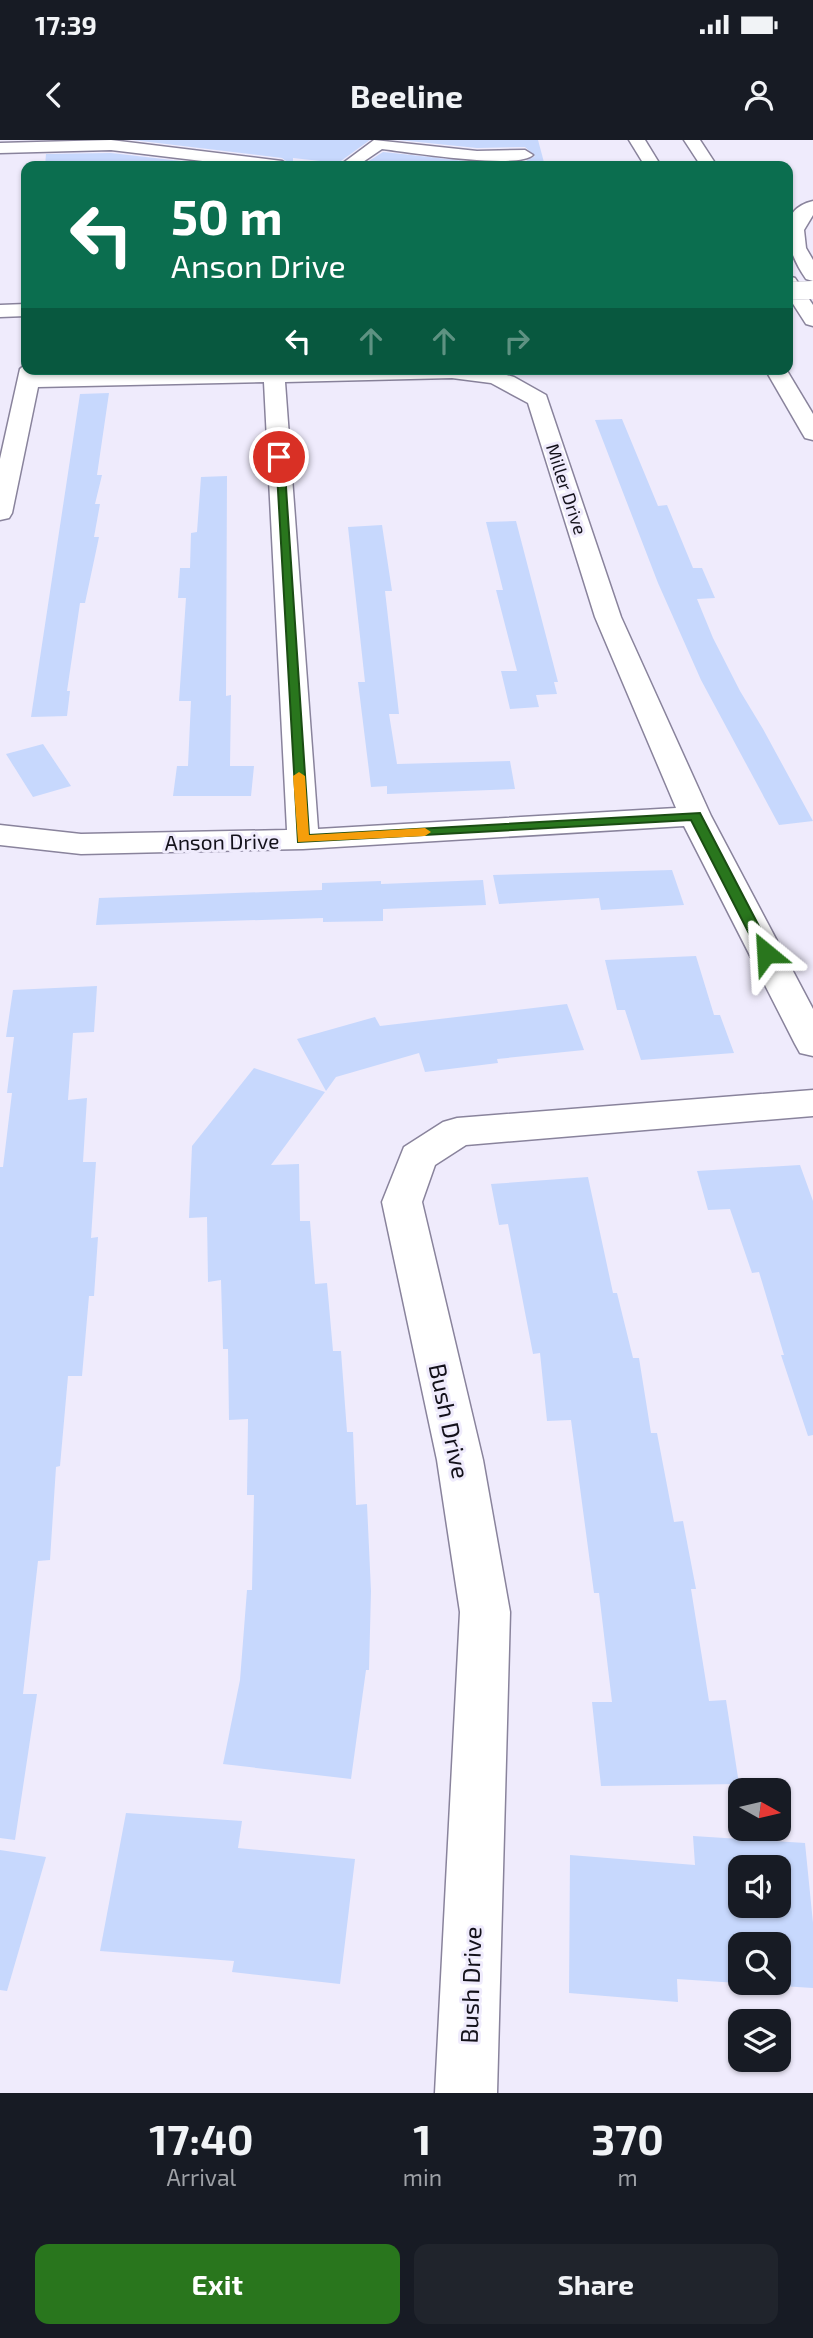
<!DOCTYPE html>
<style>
:root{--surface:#171b24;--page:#20242c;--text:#f1f3f6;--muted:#9ea1a6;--accent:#29761d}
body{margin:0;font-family:"Exo 2",sans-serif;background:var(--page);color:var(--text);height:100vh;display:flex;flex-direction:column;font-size:26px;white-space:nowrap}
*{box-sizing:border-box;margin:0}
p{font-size:23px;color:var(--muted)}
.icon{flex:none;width:38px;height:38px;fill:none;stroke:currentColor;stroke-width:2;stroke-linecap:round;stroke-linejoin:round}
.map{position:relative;height:1953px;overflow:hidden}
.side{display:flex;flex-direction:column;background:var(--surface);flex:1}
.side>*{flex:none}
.banner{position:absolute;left:21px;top:21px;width:772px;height:214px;border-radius:14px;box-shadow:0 2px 5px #0004;background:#0b6e4f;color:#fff;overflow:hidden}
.needle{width:46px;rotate:98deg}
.tools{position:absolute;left:728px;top:1638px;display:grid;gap:14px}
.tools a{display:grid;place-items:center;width:63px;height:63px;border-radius:14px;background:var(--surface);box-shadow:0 2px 5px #0004;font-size:35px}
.pin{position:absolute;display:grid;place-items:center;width:60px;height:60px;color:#fff;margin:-30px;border:4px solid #fff;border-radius:50%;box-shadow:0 2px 7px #0007}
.me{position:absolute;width:77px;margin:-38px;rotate:333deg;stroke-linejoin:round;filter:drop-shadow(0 0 5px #0008)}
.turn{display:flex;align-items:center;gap:24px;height:147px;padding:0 35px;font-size:32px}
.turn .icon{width:91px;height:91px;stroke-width:2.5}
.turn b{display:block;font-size:49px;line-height:60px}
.lanes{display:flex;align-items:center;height:66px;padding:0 35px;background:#0003;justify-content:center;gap:35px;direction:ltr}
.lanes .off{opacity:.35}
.eta{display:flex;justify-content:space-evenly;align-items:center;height:119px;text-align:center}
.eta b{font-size:42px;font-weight:700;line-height:49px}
.primary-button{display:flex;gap:14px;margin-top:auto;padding:14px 35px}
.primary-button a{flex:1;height:80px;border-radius:14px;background:var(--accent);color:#fff;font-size:28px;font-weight:700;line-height:80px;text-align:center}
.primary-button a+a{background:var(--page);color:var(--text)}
.status{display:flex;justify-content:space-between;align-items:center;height:49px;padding:0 35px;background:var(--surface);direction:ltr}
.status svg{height:19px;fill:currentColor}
header{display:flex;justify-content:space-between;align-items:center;height:91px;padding:0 35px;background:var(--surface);font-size:32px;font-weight:700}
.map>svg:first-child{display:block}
.building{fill:#c7d8fd;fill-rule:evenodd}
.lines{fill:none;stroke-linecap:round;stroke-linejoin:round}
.minor-casing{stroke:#89839c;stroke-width:3}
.major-casing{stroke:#89839c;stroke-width:3}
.highway-casing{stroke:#89839c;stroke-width:3}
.minor{fill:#fff;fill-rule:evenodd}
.major{fill:#fff;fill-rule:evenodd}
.highway{fill:#fff;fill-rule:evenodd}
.major-bridge-casing{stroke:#89839c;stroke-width:18;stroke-linecap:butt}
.major-bridge{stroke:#fff;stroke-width:18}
.route{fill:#29761d;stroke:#1b4d13;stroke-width:2}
.slow{fill:#f59e0b}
.labels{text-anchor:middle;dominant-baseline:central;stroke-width:6;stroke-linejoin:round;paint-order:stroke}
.far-street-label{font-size:18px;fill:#13111a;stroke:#efebfc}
.street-label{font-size:21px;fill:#13111a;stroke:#efebfc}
.near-street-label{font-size:24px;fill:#13111a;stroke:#efebfc}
</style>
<div class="status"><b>17:39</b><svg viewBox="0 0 49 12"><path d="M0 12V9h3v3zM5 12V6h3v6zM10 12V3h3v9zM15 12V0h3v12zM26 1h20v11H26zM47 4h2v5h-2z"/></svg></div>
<header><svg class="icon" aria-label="back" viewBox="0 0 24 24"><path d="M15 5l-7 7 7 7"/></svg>Beeline<svg class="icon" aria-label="person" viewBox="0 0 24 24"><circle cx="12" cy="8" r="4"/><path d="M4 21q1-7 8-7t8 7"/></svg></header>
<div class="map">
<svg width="813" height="1953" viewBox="0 0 813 1953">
<rect width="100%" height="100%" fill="#efebfc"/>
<g class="building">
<polygon points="133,0 370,0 338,23 293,18 293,26 282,18"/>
<polygon points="399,0 538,0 545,26 361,26 383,12 485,23 524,22 535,16 525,7 477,8"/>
<polygon points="111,13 224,26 45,26 46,14"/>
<polygon points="109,253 97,335 102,335 95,364 100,364 94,397 99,397 85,463 80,463 67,551 70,551 67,576 31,577 80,254"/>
<polygon points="622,279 658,366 667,365 693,428 702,428 715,458 697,459 713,498 740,551 763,589 813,681 779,685 701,540 658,443 595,280"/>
<polygon points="227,336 226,556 231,555 230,626 254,626 251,656 173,656 177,626 188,626 191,561 179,561 186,458 178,458 180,428 190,428 191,393 197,392 201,337"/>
<polygon points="516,381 558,542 554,542 557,554 536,555 539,567 510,569 501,531 517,531 496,450 503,450 486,382"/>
<polygon points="382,385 392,451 385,451 399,574 389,574 397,624 510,621 515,649 387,654 387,646 371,647 358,542 365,542 348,387"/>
<polygon points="43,604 71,646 33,657 6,614"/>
<polygon points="672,730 684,765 601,770 599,758 499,764 493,735"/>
<polygon points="483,740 486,765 383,769 383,781 323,782 323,778 96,785 99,758 322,750 322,743 381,741 381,744"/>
<polygon points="696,816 714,875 720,875 734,913 641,920 625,870 617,870 605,820"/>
<polygon points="97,846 94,892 73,893 68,960 87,958 83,1022 96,1022 91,1098 98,1097 94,1156 89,1156 82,1236 68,1236 60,1326 56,1327 50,1420 38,1421 23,1554 37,1554 15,1700 0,1698 0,1027 3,1027 12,953 7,953 14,897 6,897 13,850"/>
<polygon points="567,864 584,910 497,919 498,923 425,932 419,913 336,937 326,951 297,899 375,877 380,886"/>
<polygon points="254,928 325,952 271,1025 299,1024 300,1081 310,1081 315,1144 327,1143 333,1211 341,1211 347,1292 353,1292 356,1365 367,1364 371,1451 369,1530 366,1530 351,1639 223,1624 240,1540 247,1450 252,1450 254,1355 247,1355 248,1279 229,1280 228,1209 223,1209 221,1140 208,1142 207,1077 189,1078 192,1006"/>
<polygon points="800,1025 813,1061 813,1295 808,1296 781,1215 784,1215 759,1132 752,1133 730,1069 708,1070 697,1031"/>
<polygon points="588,1037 613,1153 617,1153 633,1218 639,1218 651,1293 657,1293 674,1382 683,1381 696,1449 691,1449 709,1561 726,1560 739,1644 601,1646 592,1562 612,1562 599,1453 594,1453 571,1280 547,1281 540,1213 533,1214 508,1084 499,1085 491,1044"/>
<polygon points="126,1673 242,1681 238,1708 355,1719 340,1844 232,1832 234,1821 100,1811"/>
<path d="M 693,1696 L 805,1703 L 813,1783 L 813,1848 L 677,1839 L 678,1862 L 569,1853 L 570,1715 L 695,1725 ZM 740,1727 L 779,1727 L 779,1766 L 740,1766 ZM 740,1804 L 779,1804 L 779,1843 L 740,1843 Z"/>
<polygon points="0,1710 46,1717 7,1851 0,1850"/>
</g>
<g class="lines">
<g class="minor-casing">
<g id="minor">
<polygon points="111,0 282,21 290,26 244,26 111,10 0,13 0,3"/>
<path d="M 374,0 L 477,11 L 525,10 L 533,15 C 518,30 408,12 382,9 L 357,26 L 339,26 Z"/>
<path d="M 26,224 L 26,229 L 41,229 L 40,234 L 282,229 L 485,229 L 514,237 L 546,255 L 621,477 L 711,676 L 813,869 L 813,916 L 800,913 L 795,904 L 684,686 L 303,709 L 81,714 L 0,705 L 0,685 L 81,694 L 287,690 L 264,242 L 38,247 L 12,373 L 9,378 L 0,380 L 0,319 L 20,229 ZM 452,238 L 491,243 L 528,263 L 595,477 L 676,668 L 318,689 L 285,242 Z"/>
<polygon points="813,950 813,976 466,1005 435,1025 422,1062 483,1320 510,1472 497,1953 435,1953 460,1472 437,1320 382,1062 404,1007 443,982 457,978"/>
</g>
</g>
<g class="major-casing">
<polygon id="major" points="26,164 26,176 0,177 0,165"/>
</g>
<g class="highway-casing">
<g id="highway">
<polygon points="629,0 645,0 661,26 645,26"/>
<polygon points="684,0 700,0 717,26 701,26"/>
<path d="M 813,61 L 813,75 L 804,90 L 806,108 L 813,120 L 813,141 L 806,139 C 790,116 771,71 813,61 Z"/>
<polygon points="788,136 795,138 813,165 813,186 806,184 788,156"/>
<polygon points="765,229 786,229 813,274 813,300 805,298 802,293"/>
</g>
</g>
<use href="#minor" class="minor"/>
<use href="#major" class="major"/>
<use href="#highway" class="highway"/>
<g class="major-bridge-casing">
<polyline id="major-bridge" points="788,151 813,150"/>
</g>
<use href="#major-bridge" class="major-bridge"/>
</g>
<polygon class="route" points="276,315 284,317 309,695 700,673 773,813 771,816 761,816 759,813 691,680 298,702"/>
<polygon class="slow" points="299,632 305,636 309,695 425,688 431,692 425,696 298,702 293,636"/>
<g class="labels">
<g class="far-street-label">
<text transform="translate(567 349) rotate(72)">Miller Drive</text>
</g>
<g class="street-label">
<text transform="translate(222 701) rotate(-1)">Anson Drive</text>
</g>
<g class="near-street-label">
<text transform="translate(450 1281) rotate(78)">Bush Drive</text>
<text transform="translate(470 1845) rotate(-88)">Bush Drive</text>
</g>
</g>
</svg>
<div class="tools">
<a><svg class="needle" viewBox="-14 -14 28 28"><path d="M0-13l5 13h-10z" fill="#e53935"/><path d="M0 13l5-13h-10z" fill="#9ea1a6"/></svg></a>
<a><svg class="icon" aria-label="sound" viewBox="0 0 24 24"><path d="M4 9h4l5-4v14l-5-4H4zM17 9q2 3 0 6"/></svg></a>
<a><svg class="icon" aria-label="search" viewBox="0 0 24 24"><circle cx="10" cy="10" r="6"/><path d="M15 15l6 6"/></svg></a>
<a><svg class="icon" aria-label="layers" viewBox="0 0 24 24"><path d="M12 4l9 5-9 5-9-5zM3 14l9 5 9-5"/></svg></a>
</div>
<div class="pin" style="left:279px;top:317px;background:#d93025"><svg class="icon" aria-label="arrive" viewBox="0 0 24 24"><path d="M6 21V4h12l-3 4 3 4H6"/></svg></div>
<svg class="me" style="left:766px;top:813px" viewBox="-20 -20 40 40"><path d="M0-17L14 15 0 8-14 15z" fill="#29761d" stroke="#fff" stroke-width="4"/></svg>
<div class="banner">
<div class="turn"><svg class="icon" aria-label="left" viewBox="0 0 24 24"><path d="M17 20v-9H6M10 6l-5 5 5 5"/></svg><div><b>50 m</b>Anson Drive</div></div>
<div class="lanes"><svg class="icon" aria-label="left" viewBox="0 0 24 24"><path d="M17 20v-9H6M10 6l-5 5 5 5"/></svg><svg class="icon off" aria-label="ahead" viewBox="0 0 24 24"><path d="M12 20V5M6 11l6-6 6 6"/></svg><svg class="icon off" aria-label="ahead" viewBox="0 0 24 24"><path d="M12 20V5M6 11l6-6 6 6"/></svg><svg class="icon off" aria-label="right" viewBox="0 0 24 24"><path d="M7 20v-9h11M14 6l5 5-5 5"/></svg></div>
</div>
</div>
<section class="side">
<div class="eta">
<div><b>17:40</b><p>Arrival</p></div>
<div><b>1</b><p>min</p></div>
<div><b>370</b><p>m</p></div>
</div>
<div class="primary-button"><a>Exit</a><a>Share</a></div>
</section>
